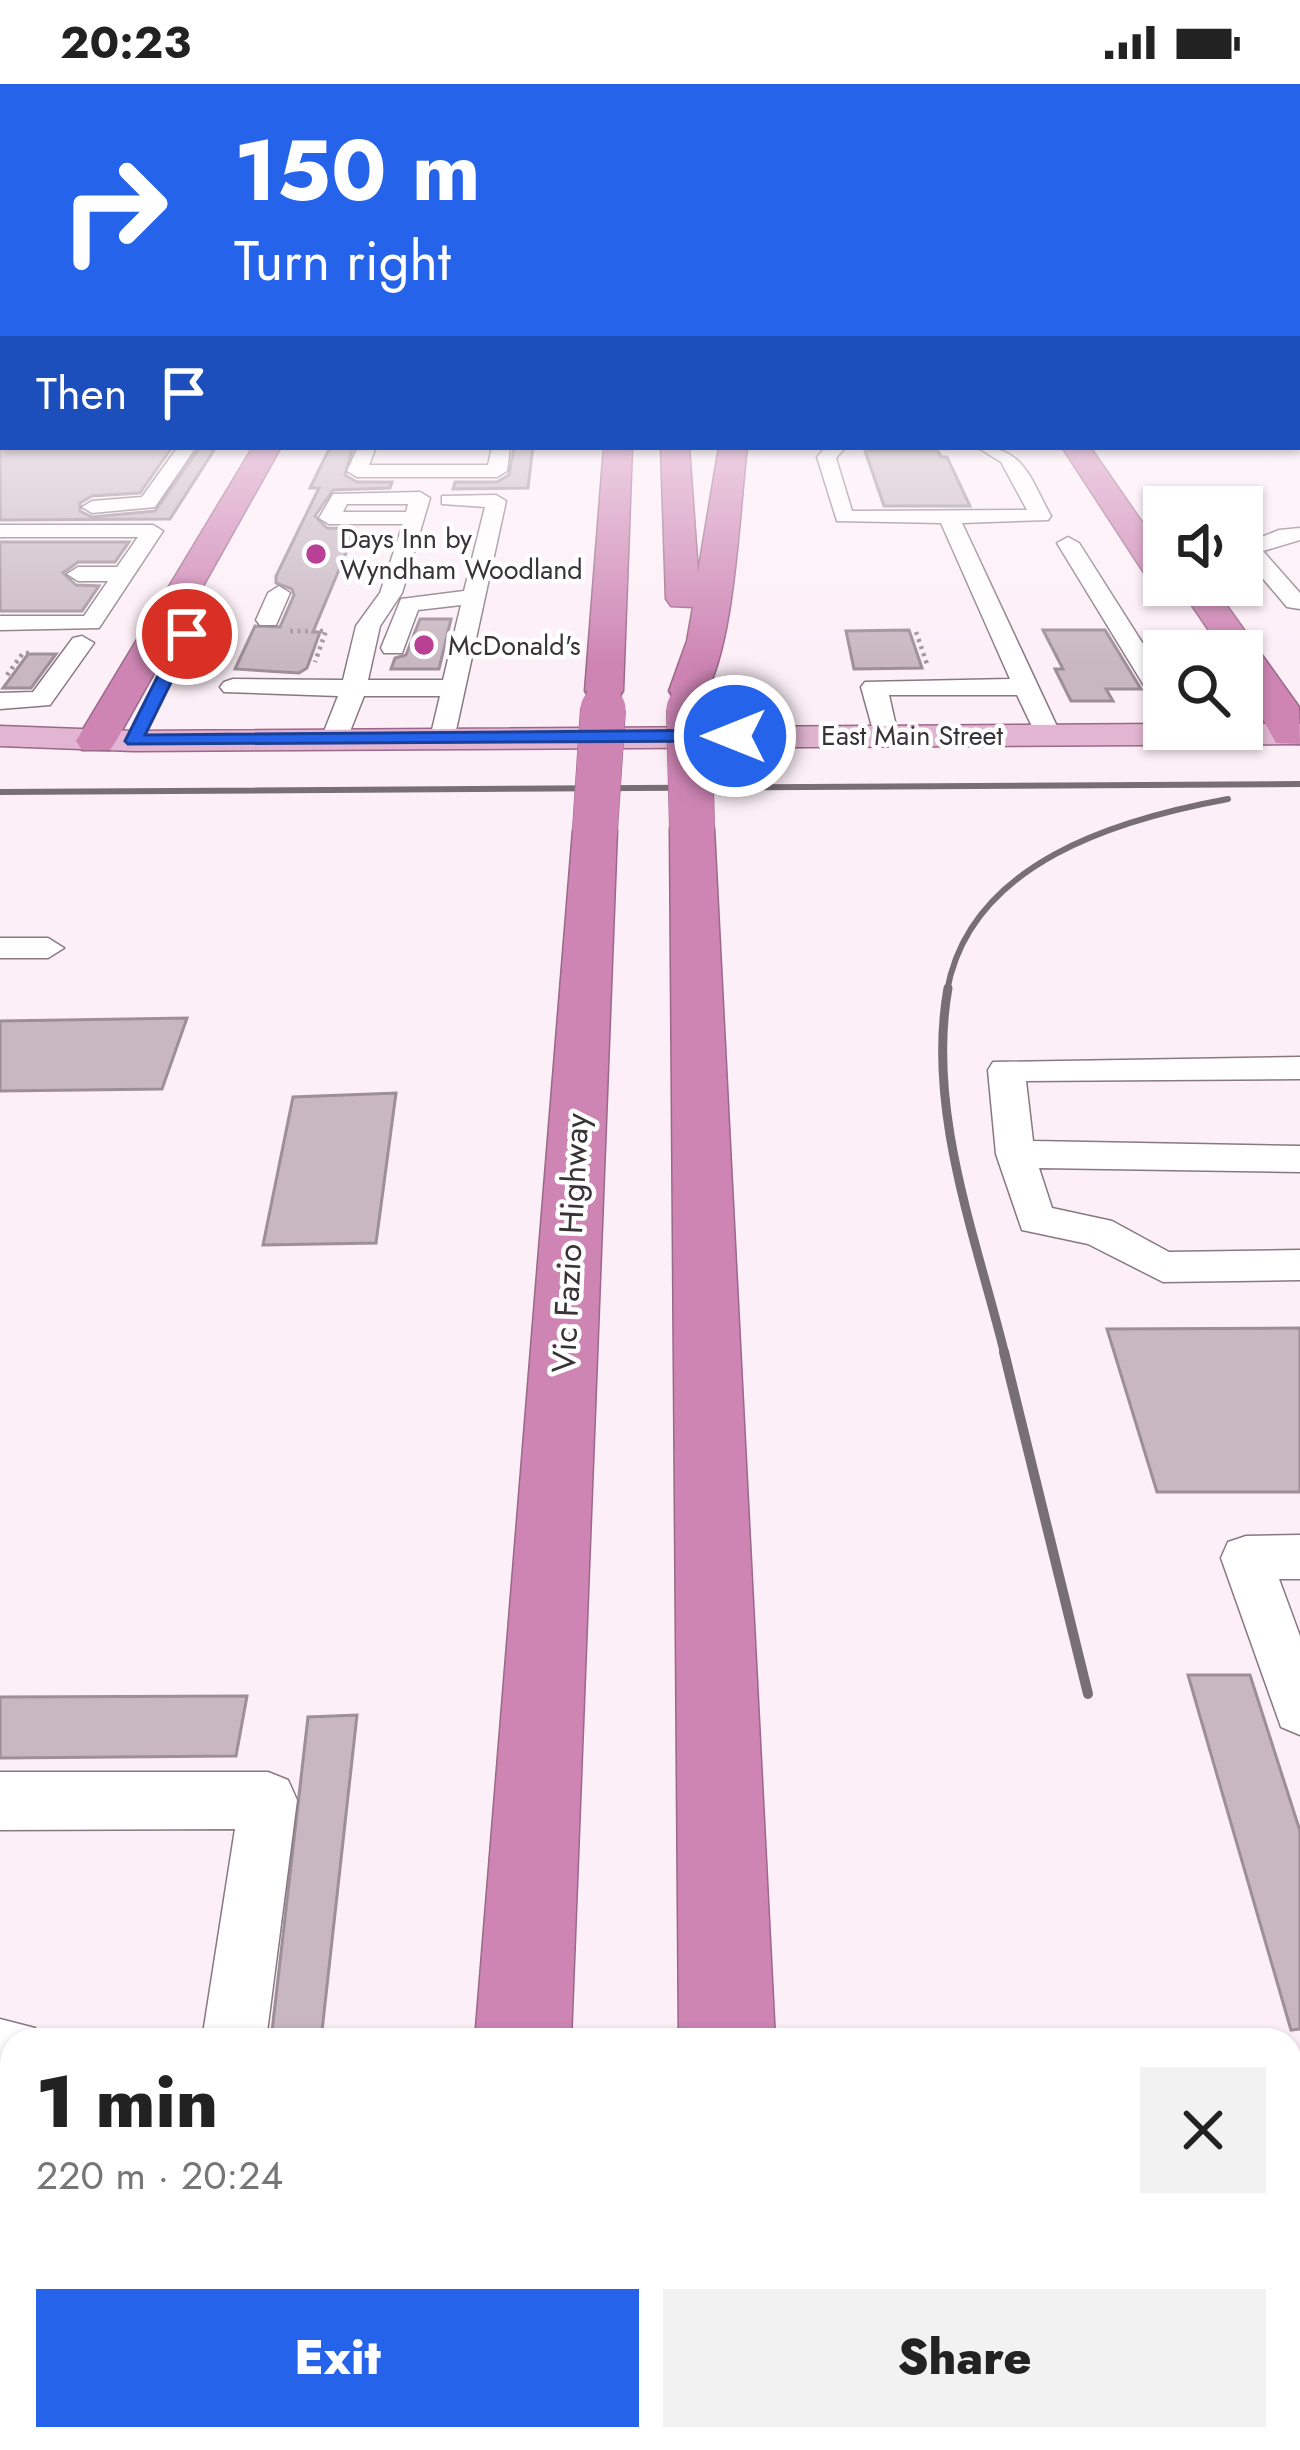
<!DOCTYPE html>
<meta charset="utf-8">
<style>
:root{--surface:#fff;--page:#f2f2f2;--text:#222;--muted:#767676;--accent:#2563eb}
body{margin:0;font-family:Jost,sans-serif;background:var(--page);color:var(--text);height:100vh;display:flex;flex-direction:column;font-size:45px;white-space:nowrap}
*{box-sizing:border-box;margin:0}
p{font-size:39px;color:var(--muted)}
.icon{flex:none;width:66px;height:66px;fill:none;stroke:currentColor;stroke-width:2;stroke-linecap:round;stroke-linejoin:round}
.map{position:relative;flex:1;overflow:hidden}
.side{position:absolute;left:0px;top:1944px;width:1302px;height:423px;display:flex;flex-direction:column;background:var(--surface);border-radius:36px 36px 0 0;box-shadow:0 3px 9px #0004}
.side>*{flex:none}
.banner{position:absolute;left:0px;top:0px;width:1302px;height:366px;box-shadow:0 3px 9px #0004;background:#2563eb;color:#fff;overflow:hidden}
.controls{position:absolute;left:1143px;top:402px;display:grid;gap:24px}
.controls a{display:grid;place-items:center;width:120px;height:120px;border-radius:0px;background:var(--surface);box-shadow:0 3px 9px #0004;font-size:60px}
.pin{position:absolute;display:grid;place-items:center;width:102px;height:102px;color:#fff;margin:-51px;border:6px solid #fff;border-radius:50%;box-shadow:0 3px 12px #0007}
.me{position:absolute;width:132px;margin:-66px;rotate:270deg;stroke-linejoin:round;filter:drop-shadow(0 0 9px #0008)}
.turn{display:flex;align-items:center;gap:42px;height:252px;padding:0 36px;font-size:54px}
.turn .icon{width:156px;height:156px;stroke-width:2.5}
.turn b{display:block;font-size:84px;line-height:102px}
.then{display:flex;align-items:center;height:114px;padding:0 36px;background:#0003;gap:24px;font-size:45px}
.round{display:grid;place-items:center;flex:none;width:126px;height:126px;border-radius:0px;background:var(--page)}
.headline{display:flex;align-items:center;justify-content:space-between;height:204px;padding:0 36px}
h1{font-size:72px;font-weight:800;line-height:90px}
.action{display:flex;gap:24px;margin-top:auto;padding:24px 36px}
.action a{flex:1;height:138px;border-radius:0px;background:var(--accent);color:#fff;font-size:48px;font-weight:800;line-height:138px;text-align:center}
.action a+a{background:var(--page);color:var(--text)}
.status{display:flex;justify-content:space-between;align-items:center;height:84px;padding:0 60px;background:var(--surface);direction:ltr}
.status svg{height:33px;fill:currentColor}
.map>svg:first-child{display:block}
.building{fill:#c8b7c1;stroke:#9e8e97;stroke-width:3}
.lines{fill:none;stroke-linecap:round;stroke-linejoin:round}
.minor-casing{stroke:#887881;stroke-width:3}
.major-casing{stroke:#9a6888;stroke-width:3}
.highway-casing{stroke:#9a6888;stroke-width:3}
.path{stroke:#9f949b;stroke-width:4.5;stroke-dasharray:3 4.5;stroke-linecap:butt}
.minor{fill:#fff;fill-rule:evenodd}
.major{fill:#e2b6d2;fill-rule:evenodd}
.highway{fill:#ce85b4;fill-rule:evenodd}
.rail-far2{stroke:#786f74;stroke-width:6}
.rail-far1{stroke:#786f74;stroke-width:9}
.rail{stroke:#786f74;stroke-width:10}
.highway-bridge-far1-casing{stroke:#9a6888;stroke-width:36;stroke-linecap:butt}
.highway-bridge-casing{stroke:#9a6888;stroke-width:46;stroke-linecap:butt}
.highway-bridge-far1{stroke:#ce85b4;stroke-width:34}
.highway-bridge{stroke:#ce85b4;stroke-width:45}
.route{fill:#2563eb;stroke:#184099;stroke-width:3}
.poi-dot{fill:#b94094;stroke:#fff;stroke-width:4.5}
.labels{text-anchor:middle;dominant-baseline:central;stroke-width:9;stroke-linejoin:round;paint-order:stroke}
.far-poi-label{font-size:27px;fill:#393236;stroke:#fff;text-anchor:start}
.far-street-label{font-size:27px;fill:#393236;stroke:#fff}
.street-label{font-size:33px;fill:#393236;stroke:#fff}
</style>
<div class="status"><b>20:23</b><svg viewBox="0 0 49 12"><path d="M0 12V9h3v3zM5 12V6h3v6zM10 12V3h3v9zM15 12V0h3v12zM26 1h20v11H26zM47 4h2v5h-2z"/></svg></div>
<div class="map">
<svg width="1300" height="2366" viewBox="0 0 1300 2366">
<rect width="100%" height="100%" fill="#fdeff7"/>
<g class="building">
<polygon points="0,363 172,363 140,409 92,412 80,419 80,427 92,433 155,427 200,363 216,363 170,435 0,436"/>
<polygon points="330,363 353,363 345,391 357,398 392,398 390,404 333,406 315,432 327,444 356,445 313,548 320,548 307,584 299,589 235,585 255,542 280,543 294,511 292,505 276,499 276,492 319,404 310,404"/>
<polygon points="514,363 533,363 528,404 453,405 455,398 497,398 509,391"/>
<polygon points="865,367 938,367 941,373 947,373 970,422 884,422"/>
<polygon points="0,458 129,458 115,478 78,478 63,489 76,501 99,502 82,527 0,527"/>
<polygon points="420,535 451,535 439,585 391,585 395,574 406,571"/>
<polygon points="909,546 922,584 854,585 846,547"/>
<polygon points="1043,546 1105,546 1141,605 1106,605 1113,617 1071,617 1055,585 1063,585"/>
<polygon points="28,570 56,570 31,604 3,604"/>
<polygon points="187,934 162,1005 0,1007 0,937"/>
<polygon points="396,1009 376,1159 263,1161 293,1013"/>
<polygon points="1300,1244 1300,1408 1157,1408 1107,1245"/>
<polygon points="1188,1591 1250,1591 1300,1747 1300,1945 1291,1946"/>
<polygon points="247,1612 236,1672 0,1674 0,1613"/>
<polygon points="357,1631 321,1956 271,1956 308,1633"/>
</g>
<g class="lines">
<g class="minor-casing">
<g id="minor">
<rect x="0" y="272" width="3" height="10"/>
<rect x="1299" y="273" width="1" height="10"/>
<rect x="1299" y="333" width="1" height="10"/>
<polygon points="178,363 196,363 155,423 92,429 82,423 92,417 142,413"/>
<polygon points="358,363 376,363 369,381 488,381 492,363 510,363 507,387 497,393 357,393 347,387"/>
<path d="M 826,363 L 846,363 L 836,374 L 852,427 L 1027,426 L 1001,378 L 977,363 C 1025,363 1030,395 1051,432 L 1048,436 L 962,439 L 1061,651 L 1057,657 L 1039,657 L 1017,611 L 889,611 L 898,651 L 885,659 L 876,657 L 861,603 L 865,598 L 1010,595 L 941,439 L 837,437 L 817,373 Z"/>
<path d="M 420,408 L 430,414 L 402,509 L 380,542 L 368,596 L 443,596 L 461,521 L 418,526 L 402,569 L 384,569 L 381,564 L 401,515 L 464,507 L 485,423 L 442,420 L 442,412 L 496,411 L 506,417 L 453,660 L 443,662 L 430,654 L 440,612 L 364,612 L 347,655 L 334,663 L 321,655 L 338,612 L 224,608 L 220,603 L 224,598 L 233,595 L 343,596 L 356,542 L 380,509 L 403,440 L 329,440 L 319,434 L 333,410 ZM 347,420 L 408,420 L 406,428 L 343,428 Z"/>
<polygon points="0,441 153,441 163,447 99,544 0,546 0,532 84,532 108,497 78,497 67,490 78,483 117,483 138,453 0,453"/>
<polygon points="1300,444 1300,456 1263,467 1300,509 1300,525 1287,523 1242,470 1242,461 1279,446"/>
<polygon points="1068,453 1079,459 1164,593 1164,621 1151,613 1057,459"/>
<polygon points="279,502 290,509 276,541 260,541 256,536 268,509"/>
<polygon points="82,552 94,559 50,621 0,625 0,609 33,608 73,554"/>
<polygon points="0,854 48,854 64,864 48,874 0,874"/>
<polygon points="1300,973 1300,995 1026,997 1033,1057 1300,1062 1300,1088 1039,1084 1052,1124 1112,1137 1169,1168 1300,1166 1300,1196 1163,1198 1088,1160 1022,1146 996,1070 988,986 993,978"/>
<polygon points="1300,1451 1300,1495 1279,1495 1300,1552 1300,1651 1281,1643 1221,1474 1228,1458 1246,1452"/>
<polygon points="0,1688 268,1688 288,1696 297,1716 266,1956 202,1956 235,1745 0,1746"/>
<polygon points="0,1935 35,1944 40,1956 12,1956 12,1999 0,1999"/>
<rect x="0" y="2163" width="12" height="70"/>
<polygon points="118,2355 194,2355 191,2366 115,2366"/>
</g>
</g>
<g class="major-casing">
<polygon id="major" points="1164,640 1164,645 1242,645 1242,640 1300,640 1300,660 134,667 0,662 0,642 134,647"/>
</g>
<g class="highway-casing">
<g id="highway">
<polygon points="253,363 281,363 116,657 110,666 82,666 76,657"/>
<polygon points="604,363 632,363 623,607 618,615 590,615 585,607"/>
<path d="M 661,363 L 689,363 L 698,489 L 719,363 L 747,363 C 739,426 735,566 702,615 L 674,615 L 669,607 L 687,557 L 693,523 L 671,522 L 666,515 Z"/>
<polygon points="1062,363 1090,363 1164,470 1164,501 1176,501 1152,501"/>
<polygon points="1178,501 1212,501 1299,623 1300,660 1276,659 1242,597 1242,567 1223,567"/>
<polygon points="692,731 708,735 714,744 775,1956 679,1956 670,744 676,735"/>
<polygon points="595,733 611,737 617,746 571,1956 475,1956 573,746 579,737"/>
<polygon points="443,2355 557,2355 556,2366 442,2366"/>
<polygon points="683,2355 797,2355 798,2366 684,2366"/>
</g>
</g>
<g class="path">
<polyline points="290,547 326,547 315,578"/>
<polyline points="916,548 927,580"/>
<polyline points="7,591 23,569 29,569"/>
</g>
<use href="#minor" class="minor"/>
<use href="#major" class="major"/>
<use href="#highway" class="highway"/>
<g class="rail-far2">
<polyline points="0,708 1300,700"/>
<path d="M 947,907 C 970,778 1119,735 1228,715"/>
</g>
<path class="rail-far1" d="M 948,904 C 926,1026 976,1153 1005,1271"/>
<polyline class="rail" points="1004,1268 1088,1610"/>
<g class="highway-bridge-far1-casing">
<g id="highway-bridge-far1">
<polyline points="688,607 689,628"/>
<polyline points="603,628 604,607"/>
</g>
</g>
<g class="highway-bridge-casing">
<g id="highway-bridge">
<polyline points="689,625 692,744"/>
<polyline points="595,746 603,625"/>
</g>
</g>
<use href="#highway-bridge-far1" class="highway-bridge-far1"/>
<use href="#highway-bridge" class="highway-bridge"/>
</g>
<linearGradient id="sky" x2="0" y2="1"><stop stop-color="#a6a6da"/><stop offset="0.43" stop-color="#fef8fb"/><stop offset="1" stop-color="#fef8fb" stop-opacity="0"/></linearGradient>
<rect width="1300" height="580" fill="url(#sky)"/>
<polygon class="route" points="187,546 195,550 145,651 735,646 744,652 735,657 128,660 125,657 179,550"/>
<g class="poi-dot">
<circle cx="316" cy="470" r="12"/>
<circle cx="424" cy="561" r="12"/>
</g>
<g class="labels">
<g class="far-poi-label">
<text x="340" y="454">Days Inn by<tspan x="340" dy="31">Wyndham Woodland</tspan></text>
<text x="448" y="561">McDonald's</text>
</g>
<g class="far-street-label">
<text x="912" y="651">East Main Street</text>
</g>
<g class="street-label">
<text transform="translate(570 1159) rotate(-87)">Vic Fazio Highway</text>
</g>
</g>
</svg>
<div class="controls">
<a><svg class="icon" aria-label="sound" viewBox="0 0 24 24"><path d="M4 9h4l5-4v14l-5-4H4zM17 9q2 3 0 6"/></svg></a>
<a><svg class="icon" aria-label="search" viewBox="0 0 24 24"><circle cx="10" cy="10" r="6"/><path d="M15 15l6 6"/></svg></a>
</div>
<div class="pin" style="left:187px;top:550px;background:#d93025"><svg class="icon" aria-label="arrive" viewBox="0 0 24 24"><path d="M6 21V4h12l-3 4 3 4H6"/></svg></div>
<svg class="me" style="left:735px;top:652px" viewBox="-20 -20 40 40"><circle r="17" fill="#2563eb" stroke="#fff" stroke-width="3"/><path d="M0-11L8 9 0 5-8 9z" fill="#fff"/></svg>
<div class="banner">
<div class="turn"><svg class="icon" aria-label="right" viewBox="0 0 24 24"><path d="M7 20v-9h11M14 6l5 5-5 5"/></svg><div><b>150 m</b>Turn right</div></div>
<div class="then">Then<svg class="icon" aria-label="arrive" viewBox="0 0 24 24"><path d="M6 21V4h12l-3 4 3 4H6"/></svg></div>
</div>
<section class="side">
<div class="headline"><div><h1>1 min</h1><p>220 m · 20:24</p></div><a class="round"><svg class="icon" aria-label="close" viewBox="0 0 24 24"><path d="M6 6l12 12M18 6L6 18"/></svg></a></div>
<div class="action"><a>Exit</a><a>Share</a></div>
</section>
</div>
